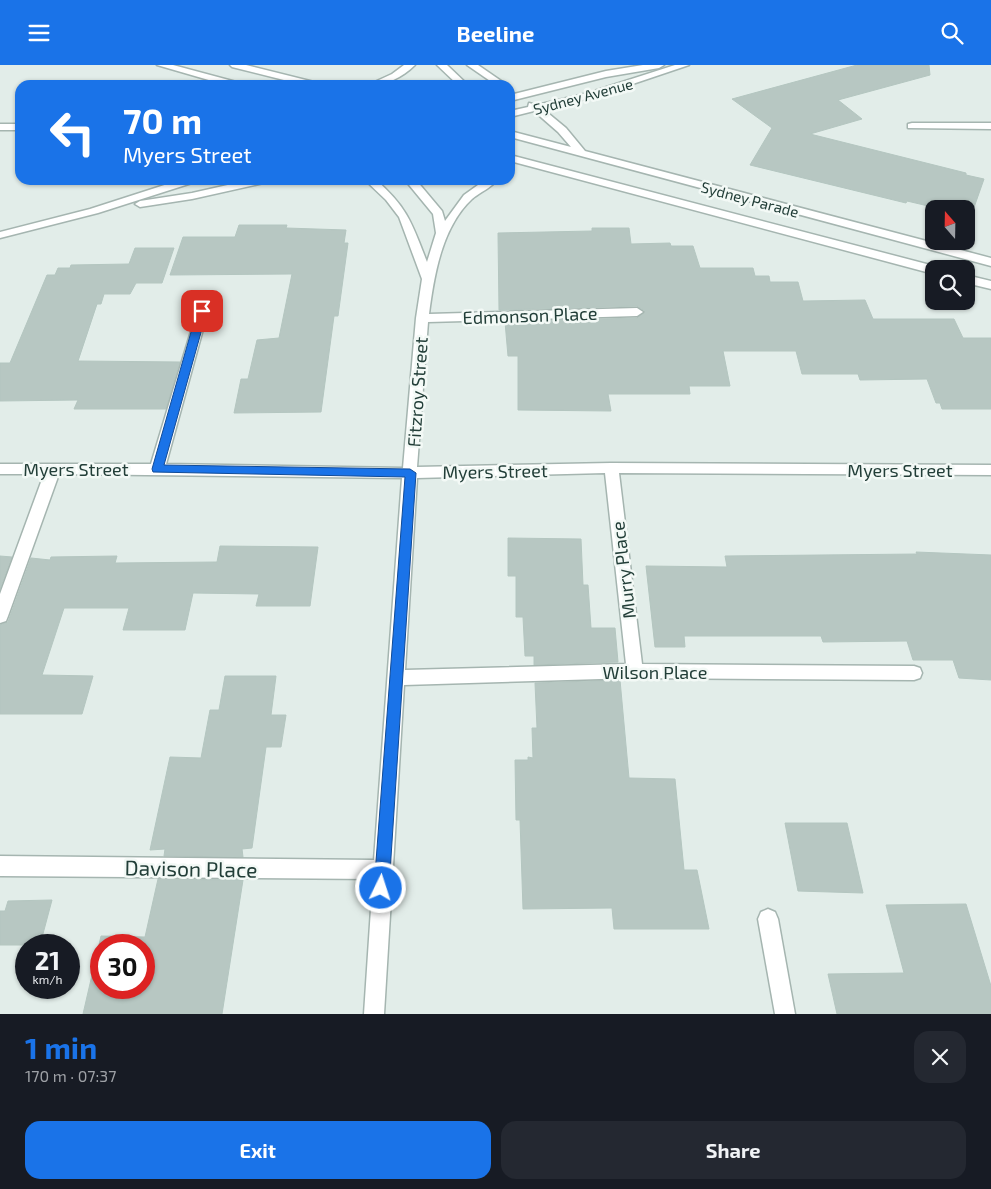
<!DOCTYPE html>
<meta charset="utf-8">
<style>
:root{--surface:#171b24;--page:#242831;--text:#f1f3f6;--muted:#9ea1a6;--accent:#1a73e8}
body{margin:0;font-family:"Exo 2",sans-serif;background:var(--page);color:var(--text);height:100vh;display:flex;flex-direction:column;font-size:19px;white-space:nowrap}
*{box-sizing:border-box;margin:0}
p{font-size:16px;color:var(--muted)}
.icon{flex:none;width:28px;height:28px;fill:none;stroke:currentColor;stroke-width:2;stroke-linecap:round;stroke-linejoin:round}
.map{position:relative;height:949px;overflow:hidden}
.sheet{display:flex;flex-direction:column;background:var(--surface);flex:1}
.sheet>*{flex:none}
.banner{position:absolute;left:15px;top:15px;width:500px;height:105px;border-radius:15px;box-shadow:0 1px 4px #0004;background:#1a73e8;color:#fff;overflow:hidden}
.needle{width:32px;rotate:340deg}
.fabs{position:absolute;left:925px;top:135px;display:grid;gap:10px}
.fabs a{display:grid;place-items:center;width:50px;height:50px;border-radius:10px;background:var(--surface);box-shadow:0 1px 4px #0004;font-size:25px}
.speed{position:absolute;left:15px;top:869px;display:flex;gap:10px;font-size:25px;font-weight:700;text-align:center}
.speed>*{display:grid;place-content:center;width:65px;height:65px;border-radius:50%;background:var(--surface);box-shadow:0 1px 4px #0004;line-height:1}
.speed small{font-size:12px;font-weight:400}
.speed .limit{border:8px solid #d22;background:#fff;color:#111}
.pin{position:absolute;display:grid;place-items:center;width:42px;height:42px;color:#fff;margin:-21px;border-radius:10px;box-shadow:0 2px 8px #0006}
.me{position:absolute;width:55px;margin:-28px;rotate:4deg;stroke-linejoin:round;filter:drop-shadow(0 0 4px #0008)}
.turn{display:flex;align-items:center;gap:18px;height:105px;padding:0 25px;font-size:22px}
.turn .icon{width:65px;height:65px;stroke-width:2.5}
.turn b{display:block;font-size:35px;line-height:42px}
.round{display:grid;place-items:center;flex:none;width:52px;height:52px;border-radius:15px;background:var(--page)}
.headline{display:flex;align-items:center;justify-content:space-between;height:85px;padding:0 25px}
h1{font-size:30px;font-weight:700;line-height:38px;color:var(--accent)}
.button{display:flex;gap:10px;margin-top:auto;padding:10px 25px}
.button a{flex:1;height:58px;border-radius:15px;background:var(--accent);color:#fff;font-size:20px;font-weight:700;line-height:58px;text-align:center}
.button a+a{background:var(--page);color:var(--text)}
header{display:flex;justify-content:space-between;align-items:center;height:65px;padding:0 25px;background:var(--accent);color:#fff;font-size:22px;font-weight:700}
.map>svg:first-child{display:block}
.building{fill:#b7c7c2;stroke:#b4c6c0;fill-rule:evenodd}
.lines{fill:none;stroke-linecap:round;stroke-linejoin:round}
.minor-casing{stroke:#a5b5b0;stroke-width:3}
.minor{fill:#fff;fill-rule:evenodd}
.route{fill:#1a73e8;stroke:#114b97}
.labels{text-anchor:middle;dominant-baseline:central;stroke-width:5;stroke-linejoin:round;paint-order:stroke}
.far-street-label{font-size:15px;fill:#223e38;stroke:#f3f9f6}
.street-label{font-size:18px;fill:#223e38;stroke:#f3f9f6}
.near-street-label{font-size:21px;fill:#223e38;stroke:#f3f9f6}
</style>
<header><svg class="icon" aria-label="menu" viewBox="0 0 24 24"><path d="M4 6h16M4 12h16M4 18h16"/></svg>Beeline<svg class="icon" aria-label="search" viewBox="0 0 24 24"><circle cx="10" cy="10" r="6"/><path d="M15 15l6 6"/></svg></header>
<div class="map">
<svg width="991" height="949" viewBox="0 0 991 949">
<rect width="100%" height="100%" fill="#e2ede9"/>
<g class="building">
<polygon points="857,0 929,0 930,10 838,35 862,54 810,69 966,108 966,110 984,114 971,151 966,150 966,144 941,144 907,136 906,138 750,100 772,63 732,34"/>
<polygon points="239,160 287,160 286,163 346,165 344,178 348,178 338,251 334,251 321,347 234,348 241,314 248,314 257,275 279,273 292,209 170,210 183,172 235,172"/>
<polygon points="592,163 629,163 631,179 670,178 671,181 693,181 700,203 753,203 755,211 769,211 770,217 798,217 803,236 865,235 873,254 954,254 963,273 991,273 991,344 942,344 940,338 936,338 927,314 860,315 858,309 802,309 796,286 723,286 730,321 689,321 690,329 608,329 611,346 518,345 518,291 508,291 505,257 637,253 645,246 637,241 499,245 498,168 592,166"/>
<polygon points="135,183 174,183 162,218 136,218 130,229 104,229 101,239 97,239 78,296 180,297 166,344 74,344 78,335 0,336 0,298 10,298 47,210 55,210 58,203 70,203 71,200 129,199"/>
<polygon points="508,473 581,474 583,520 588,520 591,563 615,563 618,597 534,600 534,591 525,591 523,552 516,552 516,511 508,511"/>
<polygon points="220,481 318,482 310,541 256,541 259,529 193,528 185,565 123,565 129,543 64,543 42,610 93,611 82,649 0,649 0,560 8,557 31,493 50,495 51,492 117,491 115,498 217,497"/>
<polygon points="916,487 991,490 991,615 959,613 953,595 913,595 907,576 823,577 821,571 684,571 685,582 655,582 646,501 727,502 725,491 917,489"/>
<polygon points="0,491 12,492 0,524"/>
<polygon points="225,611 276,611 271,650 286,650 281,682 266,682 252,783 242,784 243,792 164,791 165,784 150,785 170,692 201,693 210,645 219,645"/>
<polygon points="620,615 629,713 675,714 684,805 697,805 709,864 614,864 612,843 523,844 520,755 516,755 515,695 528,695 528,692 533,693 532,663 537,663 535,618"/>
<polygon points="785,758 847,758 863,828 798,826"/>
<path d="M 158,814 L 243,815 L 222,949 L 83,949 L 101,871 L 145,872 ZM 101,880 L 144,880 L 144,922 L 101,922 Z"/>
<polygon points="52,835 40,880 0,880 0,846 5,846 8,836"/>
<polygon points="966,839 991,921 991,949 837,949 828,909 904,908 886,840"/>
</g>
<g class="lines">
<g class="minor-casing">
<g id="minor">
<polygon points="157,0 173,0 240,18 242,20 226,20"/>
<polygon points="230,0 246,0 318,18 320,20 304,20 232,2"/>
<path d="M 404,0 L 415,0 C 402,13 386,20 368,20 L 392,9 Z"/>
<polygon points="437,0 447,0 468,20 458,20"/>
<polygon points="467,0 478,0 507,20 496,20"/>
<polygon points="643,0 664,0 659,3 606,12 510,36 510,30 606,6"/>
<polygon points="675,0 689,0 594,32 543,44 566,63 585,86 991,193 991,201 510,72 510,66 571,82 558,67 534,46 510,52 510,46 528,42 529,38 537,40 588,28"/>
<polygon points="912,58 991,58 991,64 908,63 908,59"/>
<rect x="0" y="59" width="20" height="6"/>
<polygon points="510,90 938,202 939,204 934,204 934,209 930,208 510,96"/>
<polygon points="180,115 196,115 195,117 98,148 0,173 0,167 90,144"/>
<polygon points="250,115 269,115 268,117 192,134 140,142 135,139 140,136 192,128"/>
<path d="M 365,115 L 376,115 C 408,143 412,159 427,197 L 436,168 L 433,149 L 405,115 L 416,115 L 442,146 L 445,156 L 464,130 L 485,115 L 497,115 C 491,123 480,127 472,134 C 442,162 434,210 429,249 L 637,243 L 643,247 L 637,251 L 428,257 L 417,402 L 611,398 L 991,400 L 991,410 L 619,408 L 642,599 L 914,601 L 920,603 L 922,608 L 920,613 L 914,615 L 635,613 L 404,620 L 384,949 L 364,949 L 373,814 L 0,811 L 0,791 L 374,795 L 402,413 L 59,409 L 8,551 L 6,556 L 0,558 L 0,529 L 44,409 L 0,409 L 0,399 L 151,399 L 198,243 L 206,243 L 208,246 L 166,399 L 403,403 L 416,253 L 422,214 L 399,152 L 386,135 ZM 605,408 L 626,599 L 405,605 L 417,413 Z"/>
<polygon points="966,210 991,216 991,224 966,218"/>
<polygon points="768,844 775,847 778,854 795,949 775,949 758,854 761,847"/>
</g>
</g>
<use href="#minor" class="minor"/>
</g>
<polygon class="route" points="202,243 207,246 164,400 410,404 416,408 389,823 386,828 381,830 376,828 374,823 405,412 153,407 152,404 197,246"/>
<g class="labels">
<g class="far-street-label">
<text transform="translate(583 31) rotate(-15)">Sydney Avenue</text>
<text transform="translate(750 134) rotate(15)">Sydney Parade</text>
</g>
<g class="street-label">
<text transform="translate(530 250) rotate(-2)">Edmonson Place</text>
<text transform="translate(417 327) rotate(-86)">Fitzroy Street</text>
<text x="76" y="404">Myers Street</text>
<text x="900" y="405">Myers Street</text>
<text transform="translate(495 406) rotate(-1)">Myers Street</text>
<text transform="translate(623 505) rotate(-97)">Murry Place</text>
<text x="655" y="607">Wilson Place</text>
</g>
<g class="near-street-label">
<text transform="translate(191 803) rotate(1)">Davison Place</text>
</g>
</g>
</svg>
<div class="fabs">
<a><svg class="needle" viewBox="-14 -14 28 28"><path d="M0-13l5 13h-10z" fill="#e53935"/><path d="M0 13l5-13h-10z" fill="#9ea1a6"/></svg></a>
<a><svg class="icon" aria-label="search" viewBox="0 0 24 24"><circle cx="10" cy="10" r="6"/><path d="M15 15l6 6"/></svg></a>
</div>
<div class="speed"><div>21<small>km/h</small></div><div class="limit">30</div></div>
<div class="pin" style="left:202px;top:246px;background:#d93025"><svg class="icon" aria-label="arrive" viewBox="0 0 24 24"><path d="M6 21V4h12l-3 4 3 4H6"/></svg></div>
<svg class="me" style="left:381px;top:823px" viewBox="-20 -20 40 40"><circle r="17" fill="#1a73e8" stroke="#fff" stroke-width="3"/><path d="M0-11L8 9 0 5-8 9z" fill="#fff"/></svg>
<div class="banner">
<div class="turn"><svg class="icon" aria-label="left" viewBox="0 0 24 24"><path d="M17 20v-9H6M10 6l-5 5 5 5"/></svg><div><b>70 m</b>Myers Street</div></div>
</div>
</div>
<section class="sheet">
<div class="headline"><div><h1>1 min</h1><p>170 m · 07:37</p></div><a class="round"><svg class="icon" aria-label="close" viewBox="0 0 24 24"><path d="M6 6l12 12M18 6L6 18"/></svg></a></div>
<div class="button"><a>Exit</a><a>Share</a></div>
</section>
